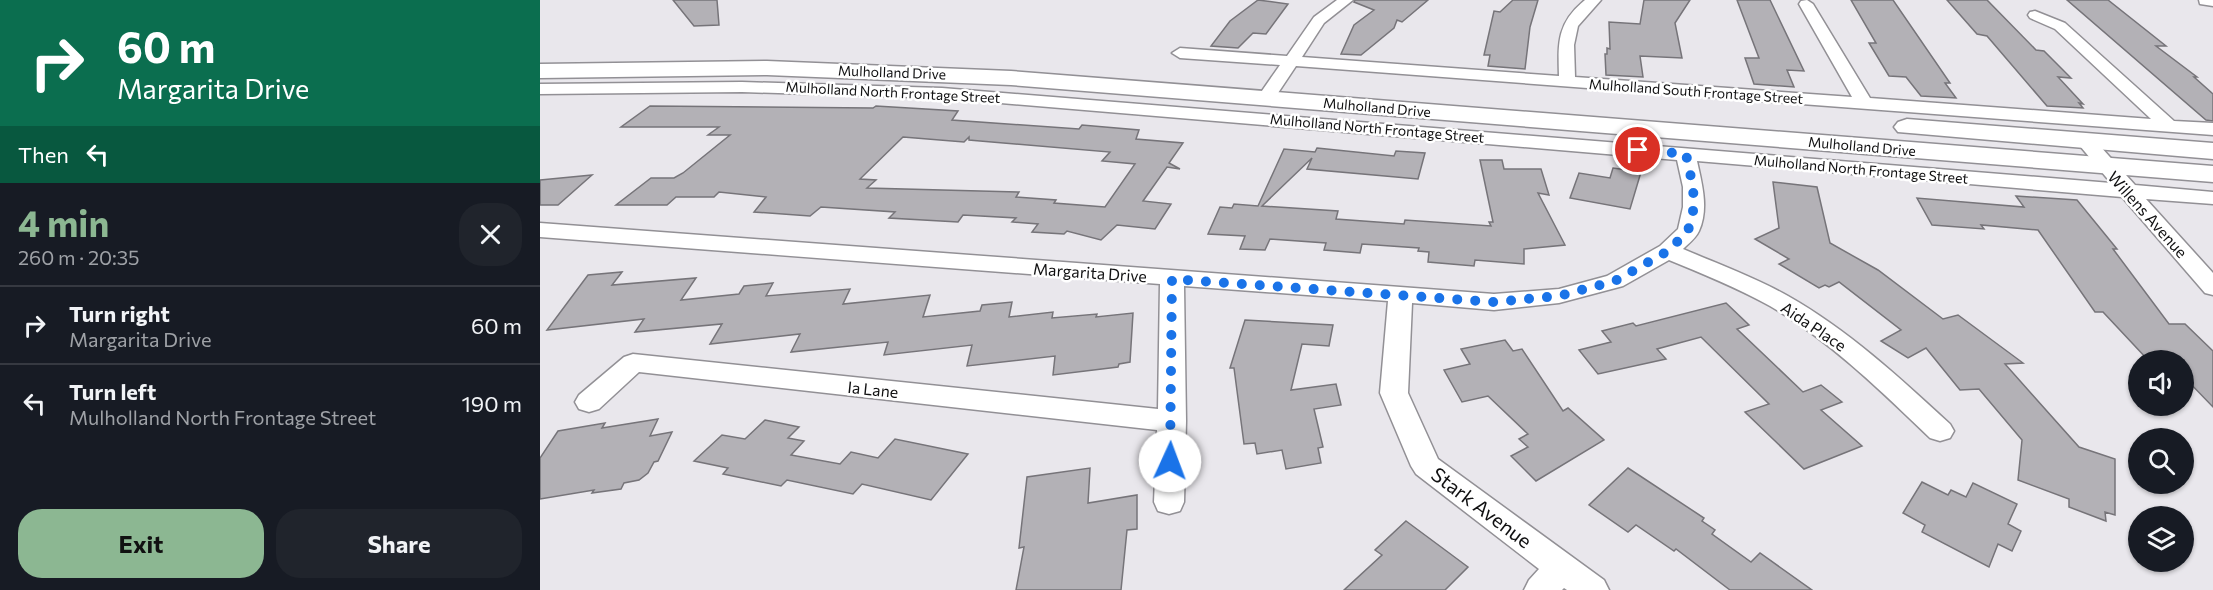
<!DOCTYPE html>
<meta charset="utf-8">
<style>
:root{--surface:#171b24;--page:#20242c;--text:#f1f3f6;--muted:#9ea1a6;--line:#363941;--accent:#8cb792}
body{margin:0;font-family:Commissioner,sans-serif;background:var(--page);color:var(--text);height:100vh;display:flex;flex-direction:column;font-size:22px;white-space:nowrap}
*{box-sizing:border-box;margin:0}
p{font-size:20px;color:var(--muted)}
.icon{flex:none;width:33px;height:33px;fill:none;stroke:currentColor;stroke-width:2;stroke-linecap:round;stroke-linejoin:round}
.map{position:relative;flex:1;overflow:hidden}
.panel{display:flex;flex-direction:column;background:var(--surface);width:540px}
.panel>*{flex:none}
.guide{background:#0b6e4f;color:#fff;overflow:hidden}
.buttons{position:absolute;left:1588px;top:350px;display:grid;gap:12px}
.buttons a{display:grid;place-items:center;width:66px;height:66px;border-radius:50%;background:var(--surface);box-shadow:0 2px 4px #0004;font-size:30px}
.pin{position:absolute;display:grid;place-items:center;width:51px;height:51px;color:#fff;margin:-26px;border:3px solid #fff;border-radius:50%;box-shadow:0 2px 6px #0007}
.me{position:absolute;width:66px;margin:-33px;rotate:2deg;stroke-linejoin:round;filter:drop-shadow(0 0 4px #0008)}
.turn{display:flex;align-items:center;gap:21px;height:126px;padding:0 18px;font-size:27px}
.turn .icon{width:78px;height:78px;stroke-width:2.5}
.turn b{display:block;font-size:42px;line-height:51px}
.then{display:flex;align-items:center;height:57px;padding:0 18px;background:#0003;gap:12px;font-size:22px}
.round{display:grid;place-items:center;flex:none;width:63px;height:63px;border-radius:24px;background:var(--page)}
.overview{display:flex;align-items:center;justify-content:space-between;height:102px;padding:0 18px}
h1{font-size:36px;font-weight:700;line-height:45px;color:var(--accent)}
.action{display:flex;gap:12px;margin-top:auto;padding:12px 18px}
.action a{flex:1;height:69px;border-radius:24px;background:var(--accent);color:#111;font-size:24px;font-weight:700;line-height:69px;text-align:center}
.action a+a{background:var(--page);color:var(--text)}
ul{padding:0;list-style:none}
li{display:flex;align-items:center;gap:18px;height:78px;padding:0 18px;border-top:2px solid var(--line)}
li div{flex:1}
li b{display:block;font-size:22px}
li em{font-style:normal}
main{display:flex;flex:1;min-height:0}
.map>svg:first-child{display:block}
.building{fill:#b3b1b6;stroke:#767479;stroke-width:1.5;fill-rule:evenodd}
.lines{fill:none;stroke-linecap:round;stroke-linejoin:round}
.street-casing{stroke:#929095;stroke-width:3}
.secondary-casing{stroke:#929095;stroke-width:3}
.street{fill:#fff;fill-rule:evenodd}
.secondary{fill:#fff;fill-rule:evenodd}
.route{stroke:#1a73e8;stroke-width:10;stroke-dasharray:0 18}
.labels{text-anchor:middle;dominant-baseline:central;stroke-width:5;stroke-linejoin:round;paint-order:stroke}
.far-street-label{font-size:14px;fill:#101011;stroke:#fff}
.street-label{font-size:16px;fill:#101011;stroke:#fff}
.near-street-label{font-size:20px;fill:#101011;stroke:#fff}
</style>
<main>
<section class="panel">
<div class="guide">
<div class="turn"><svg class="icon" aria-label="right" viewBox="0 0 24 24"><path d="M7 20v-9h11M14 6l5 5-5 5"/></svg><div><b>60 m</b>Margarita Drive</div></div>
<div class="then">Then<svg class="icon" aria-label="left" viewBox="0 0 24 24"><path d="M17 20v-9H6M10 6l-5 5 5 5"/></svg></div>
</div>
<div class="overview"><div><h1>4 min</h1><p>260 m · 20:35</p></div><a class="round"><svg class="icon" aria-label="close" viewBox="0 0 24 24"><path d="M6 6l12 12M18 6L6 18"/></svg></a></div>
<ul>
<li><svg class="icon" aria-label="right" viewBox="0 0 24 24"><path d="M7 20v-9h11M14 6l5 5-5 5"/></svg><div><b>Turn right</b><p>Margarita Drive</p></div><em>60 m</em></li>
<li><svg class="icon" aria-label="left" viewBox="0 0 24 24"><path d="M17 20v-9H6M10 6l-5 5 5 5"/></svg><div><b>Turn left</b><p>Mulholland North Frontage Street</p></div><em>190 m</em></li>
</ul>
<div class="action"><a>Exit</a><a>Share</a></div>
</section>
<div class="map">
<svg width="1673" height="590" viewBox="0 0 1673 590">
<rect width="100%" height="100%" fill="#e9e7ec"/>
<g class="building">
<polygon points="133,0 177,0 179,25 154,26"/>
<polygon points="718,0 748,4 726,34 713,33 698,48 671,46 690,21"/>
<polygon points="815,0 888,0 862,22 857,20 854,28 821,55 801,54 814,25 834,10 814,2"/>
<polygon points="973,0 998,0 990,27 985,69 948,66 950,55 944,55 954,11 960,12"/>
<polygon points="1104,0 1150,0 1135,23 1142,58 1100,56 1103,77 1066,75 1065,54 1067,54 1067,48 1070,49 1069,22 1100,24"/>
<polygon points="1197,0 1230,0 1264,71 1247,70 1254,87 1214,84 1205,58 1219,58"/>
<polygon points="1311,0 1353,0 1410,83 1405,83 1416,98 1381,96 1366,77 1349,76 1329,43 1336,43"/>
<polygon points="1407,0 1447,0 1496,50 1504,51 1531,78 1518,77 1543,104 1539,103 1543,108 1507,106 1447,36 1437,34"/>
<polygon points="1527,0 1568,0 1626,46 1616,46 1657,77 1654,77 1673,94 1673,121 1666,120"/>
<path d="M 110,106 L 333,108 L 336,106 L 418,111 L 412,120 L 539,129 L 542,125 L 599,130 L 596,139 L 643,143 L 629,163 L 640,169 L 627,167 L 603,201 L 631,204 L 615,229 L 577,225 L 561,240 L 527,231 L 524,234 L 492,232 L 498,224 L 472,222 L 476,218 L 423,215 L 418,222 L 349,218 L 355,212 L 281,207 L 270,216 L 214,212 L 226,197 L 179,192 L 174,197 L 136,197 L 127,205 L 76,205 L 111,178 L 134,178 L 143,173 L 190,135 L 168,135 L 179,127 L 81,127 ZM 363,137 L 424,142 L 429,137 L 429,140 L 440,141 L 570,152 L 562,161 L 595,164 L 565,207 L 514,203 L 516,200 L 476,197 L 479,192 L 327,188 L 336,180 L 320,179 Z"/>
<polygon points="777,148 854,156 856,151 885,153 878,179 767,169 772,158 722,206 798,211 796,219 864,224 865,220 951,226 949,222 953,222 940,160 962,160 964,169 1001,169 1009,195 998,193 1025,245 984,249 984,264 935,260 934,266 888,262 889,252 878,251 879,248 822,244 820,253 784,250 786,243 730,239 725,250 700,249 705,236 668,234 680,207 692,208 694,204 718,206 744,149 775,152"/>
<polygon points="1073,168 1101,172 1090,209 1030,198 1039,173 1070,178"/>
<polygon points="52,175 18,205 0,205 0,180"/>
<polygon points="1233,182 1277,187 1290,243 1338,270 1403,319 1418,315 1483,363 1465,364 1539,447 1575,459 1575,515 1565,512 1566,521 1529,507 1529,499 1478,480 1482,440 1439,389 1420,390 1386,348 1368,358 1341,341 1361,330 1299,282 1289,287 1285,285 1279,288 1239,264 1249,259 1215,239 1239,228"/>
<polygon points="1476,196 1537,200 1577,249 1573,249 1629,324 1645,324 1673,351 1673,407 1644,377 1644,360 1608,360 1563,312 1555,312 1498,230 1441,225 1444,229 1392,225 1377,198 1484,207"/>
<polygon points="82,272 72,285 156,278 141,300 199,294 204,286 233,283 226,296 310,289 303,304 390,295 383,317 440,311 442,305 472,302 469,317 513,312 512,318 557,314 556,317 593,313 590,362 579,364 578,367 513,375 515,356 427,366 432,345 344,355 348,342 251,352 260,334 170,344 182,324 95,332 104,319 7,330 48,275"/>
<polygon points="1186,303 1209,325 1197,329 1263,392 1281,385 1302,402 1281,410 1322,446 1264,469 1205,412 1229,404 1161,337 1117,349 1126,359 1058,374 1039,350 1071,342 1062,331 1093,323 1096,326"/>
<polygon points="705,320 793,325 789,346 762,344 751,390 796,384 801,405 774,409 783,447 778,448 781,463 746,469 742,450 717,454 715,443 704,444 694,368 690,368"/>
<polygon points="965,340 973,351 982,349 1023,411 1028,408 1064,440 996,481 971,456 988,447 979,439 988,434 948,396 922,402 904,370 930,364 921,349"/>
<polygon points="118,419 110,436 132,432 118,461 114,462 108,473 99,480 84,483 81,489 52,493 54,490 0,499 0,458 18,431 65,423 62,428"/>
<polygon points="225,420 259,427 248,438 264,441 251,455 300,464 311,452 338,458 355,439 428,454 391,500 322,484 313,494 247,480 241,486 183,474 188,468 154,461 182,435 205,439"/>
<polygon points="550,468 548,503 597,495 597,529 587,530 581,590 476,590 484,547 479,548 487,477"/>
<polygon points="1088,468 1164,518 1162,521 1175,530 1172,534 1211,562 1220,553 1272,590 1190,590 1136,549 1134,551 1096,525 1088,532 1049,505"/>
<polygon points="1382,482 1408,495 1411,490 1426,497 1433,483 1477,504 1468,524 1481,531 1472,551 1458,544 1449,567 1382,532 1385,525 1363,513"/>
<polygon points="866,521 928,567 905,590 804,590 842,555 835,550"/>
</g>
<g class="lines">
<g class="street-casing">
<g id="street">
<path d="M 797,0 L 813,0 L 784,23 L 762,57 L 1019,76 C 1018,42 1017,23 1045,0 L 1061,0 L 1038,26 L 1034,45 L 1035,77 L 1312,97 L 1259,4 L 1261,1 L 1267,0 L 1273,4 L 1330,98 L 1611,119 L 1515,29 L 1490,18 L 1488,15 L 1490,12 L 1495,11 L 1525,23 L 1634,121 L 1673,123 L 1673,135 L 756,66 L 732,102 L 720,102 L 717,98 L 740,65 L 640,58 L 632,53 L 640,48 L 747,56 L 774,17 Z"/>
<polygon points="1659,0 1673,0 1673,6 1660,4"/>
<path d="M 202,82 L 402,88 L 1571,183 L 1535,140 L 1537,136 L 1551,136 L 1595,185 L 1673,192 L 1673,204 L 1606,199 L 1673,273 L 1673,295 L 1665,293 L 1582,197 L 1157,161 C 1162,184 1169,209 1159,231 C 1156,238 1148,244 1143,249 C 1178,264 1214,277 1248,296 C 1308,330 1359,377 1410,424 L 1414,431 L 1410,438 L 1400,441 L 1390,438 C 1340,390 1290,341 1230,306 C 1198,288 1163,274 1129,260 L 1083,286 L 1019,303 L 954,310 L 872,303 L 868,393 L 898,459 L 1064,580 L 1069,590 L 1027,590 L 1024,588 L 1022,590 L 984,590 L 989,580 L 999,569 L 876,474 L 871,466 L 840,393 L 848,301 L 644,286 L 646,421 L 644,502 L 640,511 L 629,514 L 618,511 L 614,502 L 617,430 L 99,372 L 59,409 L 49,412 L 39,409 L 35,402 L 39,395 L 84,357 L 93,354 L 618,409 L 620,284 L 0,237 L 0,223 L 954,294 L 1019,289 L 1067,276 L 1120,246 L 1138,229 L 1143,207 L 1143,187 L 1137,160 L 402,98 L 202,92 L 0,94 L 0,84 Z"/>
</g>
</g>
<g class="secondary-casing">
<g id="secondary">
<polygon points="227,61 471,71 1673,166 1673,182 471,85 227,75 0,78 0,64"/>
<polygon points="1367,119 1673,143 1673,159 1358,132 1354,127 1358,122"/>
</g>
</g>
<use href="#street" class="street"/>
<use href="#secondary" class="secondary"/>
</g>
<g class="lines">
<polyline class="route" points="630,461 632,279 954,302 1019,296 1075,281 1128,251 1148,231 1154,207 1153,187 1146,154 1098,150"/>
</g>
<g class="labels">
<g class="far-street-label">
<text transform="translate(352 72) rotate(2)">Mulholland Drive</text>
<text transform="translate(1156 91) rotate(4)">Mulholland South Frontage Street</text>
<text transform="translate(353 92) rotate(3)">Mulholland North Frontage Street</text>
<text transform="translate(837 107) rotate(5)">Mulholland Drive</text>
<text transform="translate(837 128) rotate(5)">Mulholland North Frontage Street</text>
<text transform="translate(1322 146) rotate(5)">Mulholland Drive</text>
<text transform="translate(1321 169) rotate(5)">Mulholland North Frontage Street</text>
</g>
<g class="street-label">
<text transform="translate(1608 214) rotate(48)">Willens Avenue</text>
<text transform="translate(550 272) rotate(4)">Margarita Drive</text>
<text transform="translate(1274 326) rotate(34)">Aida Place</text>
<text transform="translate(333 389) rotate(6)">Ia Lane</text>
</g>
<g class="near-street-label">
<text transform="translate(942 507) rotate(37)">Stark Avenue</text>
</g>
</g>
</svg>
<div class="buttons">
<a><svg class="icon" aria-label="sound" viewBox="0 0 24 24"><path d="M4 9h4l5-4v14l-5-4H4zM17 9q2 3 0 6"/></svg></a>
<a><svg class="icon" aria-label="search" viewBox="0 0 24 24"><circle cx="10" cy="10" r="6"/><path d="M15 15l6 6"/></svg></a>
<a><svg class="icon" aria-label="layers" viewBox="0 0 24 24"><path d="M12 4l9 5-9 5-9-5zM3 14l9 5 9-5"/></svg></a>
</div>
<div class="pin" style="left:1098px;top:150px;background:#d93025"><svg class="icon" aria-label="arrive" viewBox="0 0 24 24"><path d="M6 21V4h12l-3 4 3 4H6"/></svg></div>
<svg class="me" style="left:630px;top:461px" viewBox="-20 -20 40 40"><circle r="19" fill="#fff"/><path d="M0-13L10 11 0 6-10 11z" fill="#1a73e8"/></svg>
</div>
</main>
